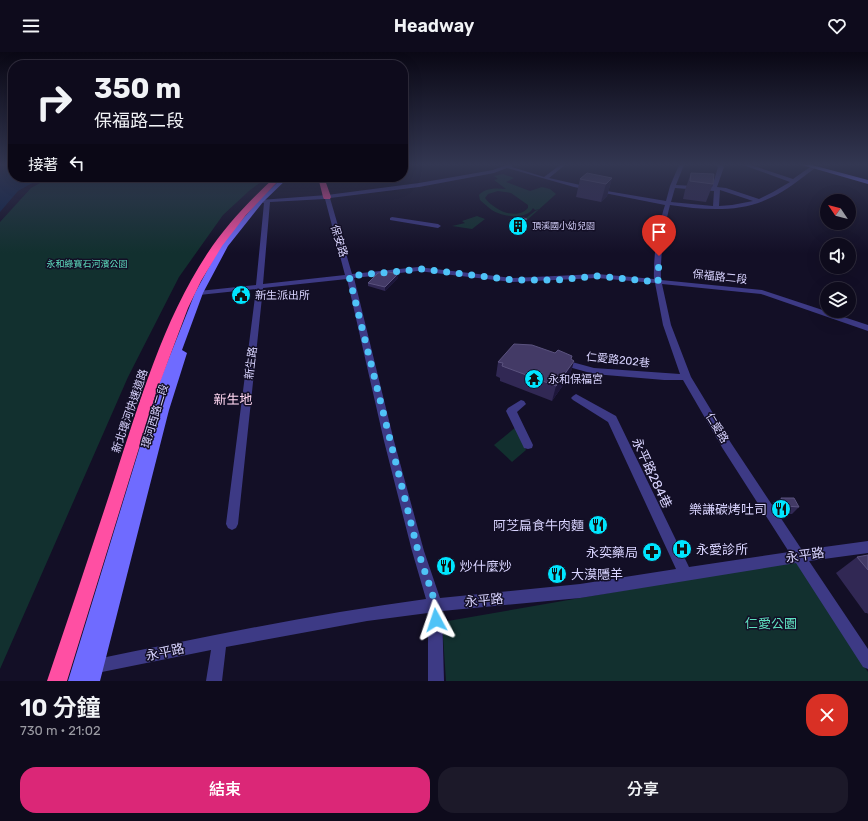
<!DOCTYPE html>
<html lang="zh-TW">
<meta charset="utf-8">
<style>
:root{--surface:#0e0b1c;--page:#1c1929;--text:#f1f3f6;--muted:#9b9ba3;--line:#2e2b3b;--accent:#db2777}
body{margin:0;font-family:Rubik,"Noto Sans TC",sans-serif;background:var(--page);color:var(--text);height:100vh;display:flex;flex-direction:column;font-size:15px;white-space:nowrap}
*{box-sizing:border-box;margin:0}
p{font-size:13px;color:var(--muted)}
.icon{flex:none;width:22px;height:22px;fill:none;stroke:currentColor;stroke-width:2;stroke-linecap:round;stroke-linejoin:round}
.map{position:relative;height:629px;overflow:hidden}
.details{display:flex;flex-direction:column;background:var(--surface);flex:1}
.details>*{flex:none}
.hud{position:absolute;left:8px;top:8px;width:400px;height:122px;border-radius:16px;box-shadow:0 4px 16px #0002,0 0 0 1px var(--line);background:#0e0b1c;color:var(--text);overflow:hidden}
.needle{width:26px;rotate:305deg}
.fabs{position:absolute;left:820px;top:142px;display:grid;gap:8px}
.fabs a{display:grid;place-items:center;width:36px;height:36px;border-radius:50%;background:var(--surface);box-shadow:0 4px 16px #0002,0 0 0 1px var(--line);font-size:20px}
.pin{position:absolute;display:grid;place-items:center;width:34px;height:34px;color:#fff;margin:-41px -17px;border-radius:50% 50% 50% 0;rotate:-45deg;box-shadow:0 0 4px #0007}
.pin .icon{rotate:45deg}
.me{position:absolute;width:44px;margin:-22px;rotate:355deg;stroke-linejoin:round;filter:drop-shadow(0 0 3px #0008)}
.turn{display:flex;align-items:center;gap:14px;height:84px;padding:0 20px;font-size:18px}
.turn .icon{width:52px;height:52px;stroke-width:2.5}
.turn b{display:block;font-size:28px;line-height:34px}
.then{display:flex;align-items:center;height:38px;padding:0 20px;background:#0003;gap:8px;font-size:15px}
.round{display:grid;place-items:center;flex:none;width:42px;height:42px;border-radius:16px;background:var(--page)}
.summary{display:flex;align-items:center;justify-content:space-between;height:68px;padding:0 20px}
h1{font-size:24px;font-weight:600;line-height:30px}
.button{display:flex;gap:8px;margin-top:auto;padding:8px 20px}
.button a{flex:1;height:46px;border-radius:16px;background:var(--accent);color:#fff;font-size:16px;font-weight:600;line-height:46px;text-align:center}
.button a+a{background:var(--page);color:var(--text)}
header{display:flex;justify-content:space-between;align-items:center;height:52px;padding:0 20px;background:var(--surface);font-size:18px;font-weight:600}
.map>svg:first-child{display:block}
.green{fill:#12302f;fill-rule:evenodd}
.water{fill:#0c2248}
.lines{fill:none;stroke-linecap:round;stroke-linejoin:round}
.street{fill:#3d3a85;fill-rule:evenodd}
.secondary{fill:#6f6bff;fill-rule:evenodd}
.highway{fill:#ff4fa3;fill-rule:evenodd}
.wall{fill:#312854}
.shaded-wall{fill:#1d163a}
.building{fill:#433a66;stroke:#5a527e}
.route{stroke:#4fc3f7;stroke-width:7;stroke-dasharray:0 12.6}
.labels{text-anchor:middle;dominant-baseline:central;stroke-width:3;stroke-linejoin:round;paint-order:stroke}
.far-poi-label{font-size:9px;fill:#d9d4ff;stroke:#130f26;text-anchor:start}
.far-park-label{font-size:9px;fill:#5fe0c0;stroke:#130f26}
.street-label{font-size:11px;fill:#d9d4ff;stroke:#130f26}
.poi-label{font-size:11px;fill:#d9d4ff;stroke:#130f26;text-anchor:start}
.quarter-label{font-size:13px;fill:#ffd6f0;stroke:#130f26}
.near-street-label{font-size:13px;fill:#d9d4ff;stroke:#130f26}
.near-poi-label{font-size:13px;fill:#d9d4ff;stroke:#130f26;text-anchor:end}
.near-park-label{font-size:13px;fill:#5fe0c0;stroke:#130f26}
</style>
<header><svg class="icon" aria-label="menu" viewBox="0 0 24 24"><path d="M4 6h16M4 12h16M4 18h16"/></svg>Headway<svg class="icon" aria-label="heart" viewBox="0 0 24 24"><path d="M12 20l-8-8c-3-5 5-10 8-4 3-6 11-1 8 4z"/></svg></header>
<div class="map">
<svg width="868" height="629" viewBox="0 0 868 629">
<rect width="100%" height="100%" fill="#130f26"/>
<g class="green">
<path d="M 503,122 L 514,126 L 506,130 L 530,139 L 542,135 L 550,137 L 556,142 L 526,169 L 507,167 L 526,166 L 535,159 L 540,157 L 535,158 L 533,156 C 528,167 507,165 498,161 C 491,159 485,152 480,148 L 479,143 C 485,136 496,136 506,137 L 494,128 L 498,127 L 494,124 ZM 498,139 L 511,141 L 528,153 L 528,156 C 516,169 494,158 485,146 L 488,142 Z"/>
<polygon points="51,125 268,125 250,138 223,163 179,225 128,325 0,617 0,170 31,136"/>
<polygon points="477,164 485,167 472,177 452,174 465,171 462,169"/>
<polygon points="516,375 526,398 512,410 494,393"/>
<polygon points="799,508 868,620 868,629 446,629 442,570"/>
</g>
<polygon class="water" points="0,113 13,113 13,125 43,125 18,139 0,160"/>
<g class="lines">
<g class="street">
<path d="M 506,113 L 513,113 L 512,115 L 544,125 L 560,113 L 565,113 L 549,126 L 607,139 L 666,149 L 670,134 L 679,113 L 684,113 L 676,133 L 712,135 L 718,115 L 716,113 L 722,113 L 724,115 L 717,135 L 726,136 L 759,147 L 773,140 L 790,130 L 743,113 L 751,113 L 793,127 L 810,115 L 814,115 L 814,117 C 800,127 786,139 770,146 C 739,161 704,158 670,153 C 664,176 660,204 661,228 L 762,238 L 868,273 L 868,279 L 761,242 L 662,232 L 671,273 L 691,325 L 731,391 L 802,498 L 868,489 L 868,501 L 809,509 L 868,597 L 868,617 L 863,615 L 796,511 L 580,546 L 442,559 L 444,629 L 428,629 L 428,561 L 367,569 L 226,595 L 222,629 L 206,629 L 211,598 L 92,622 L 87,620 L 85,615 L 87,610 L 92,608 C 203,585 314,562 426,547 L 412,499 L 384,389 L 347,227 L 263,236 L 238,472 L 236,476 L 232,478 L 228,476 L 226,472 L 256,237 L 199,243 L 195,241 L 199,239 L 256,233 L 264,151 L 260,150 L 260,148 L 327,143 L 419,131 L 493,118 ZM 507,116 L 574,135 L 665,153 C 658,175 653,203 654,227 L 597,222 L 513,226 L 418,215 L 352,222 L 330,146 L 419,135 L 494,121 ZM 675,136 L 714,139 L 713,154 L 671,150 ZM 720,138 L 753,149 L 732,153 L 719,154 ZM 325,147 L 345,223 L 263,232 L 270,150 ZM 418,219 L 513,230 L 597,226 L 655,231 L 663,273 L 680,322 L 594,316 L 561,307 L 557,310 L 558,312 L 594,322 L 664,328 L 683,328 L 723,397 L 789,500 L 689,515 L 616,364 L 576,342 L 573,344 L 571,346 L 573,348 L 608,370 L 676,517 L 580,532 L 440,546 L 424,499 L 394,389 L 354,226 Z"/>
<polygon points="392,165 438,172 441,174 438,176 390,168 390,166"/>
<polygon points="521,348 524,349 526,352 517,360 533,393 532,396 528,397 524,396 506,359 508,356"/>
</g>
<g class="secondary">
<polygon points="802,113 812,113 868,128 868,132"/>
<polygon points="283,125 289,125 263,150 228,194 203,241 182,298 187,301 169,358 100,629 68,629 161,326 195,241 222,191 259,148"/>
</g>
<g class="highway">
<path d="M 275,125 L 282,125 L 246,163 L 222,194 L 201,229 L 188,256 L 156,341 L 67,629 L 47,629 C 70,561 93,493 115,425 C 140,349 163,269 207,202 C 226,173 250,148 275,125 Z"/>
<polygon points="318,125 324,125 331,145 330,147 324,147 323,145"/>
</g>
</g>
<g class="wall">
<polygon points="691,121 713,132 706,150 683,147 685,138"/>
<polygon points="612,126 607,144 601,150 576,145 580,127"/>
<polygon points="527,170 516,180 509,178 509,174"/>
<polygon points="398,226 385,239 368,234 368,231"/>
<polygon points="571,308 574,309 570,323 552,349 500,329 500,326 496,324 498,310"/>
<polygon points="781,446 799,455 792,462 779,461 774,453"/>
<polygon points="868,503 868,562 867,561 865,561 836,521 857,505"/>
</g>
<g class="shaded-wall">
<polygon points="612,126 607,144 601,150 606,132"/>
<polygon points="527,167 527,170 516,180 517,176"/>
<polygon points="398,222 398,226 385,239 385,235"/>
<polygon points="574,309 570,323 552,349 556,334"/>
</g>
<g class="building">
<polygon points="587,121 612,126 606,132 580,127"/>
<polygon points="691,121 714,122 713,132 690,129"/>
<polygon points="520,165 527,167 517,176 509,174"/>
<polygon points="389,220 398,222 385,235 368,231 378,221"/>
<polygon points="514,292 532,293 555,301 558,298 572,304 571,307 574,309 556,334 502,314 503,311 498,310"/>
<polygon points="781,446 794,446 799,455 786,454"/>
<polygon points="868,503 868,518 857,505"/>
</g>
<linearGradient id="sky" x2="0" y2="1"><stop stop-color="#0a0815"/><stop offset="0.56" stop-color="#333752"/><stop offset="1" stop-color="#333752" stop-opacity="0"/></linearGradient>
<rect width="868" height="201" fill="url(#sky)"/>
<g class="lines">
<polyline class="route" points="436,568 436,553 418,499 349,224 422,217 514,228 557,228 597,224 658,230 659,204"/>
</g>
<defs>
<g id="building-disc" transform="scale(1)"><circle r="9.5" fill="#00e5ff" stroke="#130f26"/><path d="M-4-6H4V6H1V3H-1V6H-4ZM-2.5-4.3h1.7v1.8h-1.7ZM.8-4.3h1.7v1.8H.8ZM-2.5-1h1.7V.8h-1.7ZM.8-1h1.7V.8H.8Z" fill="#111"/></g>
<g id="civic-disc" transform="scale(1)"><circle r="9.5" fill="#00e5ff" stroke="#130f26"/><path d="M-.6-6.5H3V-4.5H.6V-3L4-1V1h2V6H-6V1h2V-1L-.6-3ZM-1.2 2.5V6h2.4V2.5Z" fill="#111"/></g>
<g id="temple-disc" transform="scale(1)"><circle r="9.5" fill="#00e5ff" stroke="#130f26"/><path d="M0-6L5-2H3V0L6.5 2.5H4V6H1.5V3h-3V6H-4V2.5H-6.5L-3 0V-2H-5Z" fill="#111"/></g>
<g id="restaurant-disc" transform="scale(1)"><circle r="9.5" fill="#00e5ff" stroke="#130f26"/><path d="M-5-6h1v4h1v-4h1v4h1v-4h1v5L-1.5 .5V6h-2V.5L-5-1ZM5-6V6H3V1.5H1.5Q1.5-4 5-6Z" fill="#111"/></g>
<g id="hospital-disc" transform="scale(1)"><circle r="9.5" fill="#00e5ff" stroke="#130f26"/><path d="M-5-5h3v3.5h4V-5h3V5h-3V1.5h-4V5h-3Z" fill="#111"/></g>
<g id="pharmacy-disc" transform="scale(1)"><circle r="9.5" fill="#00e5ff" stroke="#130f26"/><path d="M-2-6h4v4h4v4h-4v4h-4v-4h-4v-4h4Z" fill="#111"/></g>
</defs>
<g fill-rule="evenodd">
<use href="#building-disc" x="518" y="174"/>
<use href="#civic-disc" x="241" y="243"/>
<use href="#temple-disc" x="534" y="327"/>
<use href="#restaurant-disc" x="781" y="457"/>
<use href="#restaurant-disc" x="598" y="473"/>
<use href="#hospital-disc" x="682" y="497"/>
<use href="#pharmacy-disc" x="652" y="500"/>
<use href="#restaurant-disc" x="446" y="514"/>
<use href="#restaurant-disc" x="557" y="522"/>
</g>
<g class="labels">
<g class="far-poi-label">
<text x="532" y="174">頂溪國小幼兒園</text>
</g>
<g class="far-park-label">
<text x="87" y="212">永和綠寶石河濱公園</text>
</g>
<g class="street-label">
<text transform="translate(339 189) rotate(73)">保安路</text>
<text transform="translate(720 225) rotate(6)">保福路二段</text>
<text transform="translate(618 308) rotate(6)">仁愛路202巷</text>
<text transform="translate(251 311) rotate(-83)">新生路</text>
<text transform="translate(130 359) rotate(-71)">新北環河快速道路</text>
<text transform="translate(155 364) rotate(-73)">環河西路二段</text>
<text transform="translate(717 376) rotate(59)">仁愛路</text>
</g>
<g class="poi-label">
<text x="255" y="243">新生派出所</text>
<text x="548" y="327">永和保福宮</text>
</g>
<g class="quarter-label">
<text x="233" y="347">新生地</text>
</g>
<g class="near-street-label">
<text transform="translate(652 421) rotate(65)">永平路284巷</text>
<text transform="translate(805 503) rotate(-8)">永平路</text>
<text transform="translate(484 548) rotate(-5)">永平路</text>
<text transform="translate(165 600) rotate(-12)">永平路</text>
</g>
<g class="near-poi-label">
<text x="767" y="457">樂謙碳烤吐司</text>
<text x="584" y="473">阿芝扁食牛肉麵</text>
<text x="696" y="497" text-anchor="start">永愛診所</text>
<text x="638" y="500">永奕藥局</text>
<text x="460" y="514" text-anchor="start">炒什麼炒</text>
<text x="571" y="522" text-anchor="start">大漠隱羊</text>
</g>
<g class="near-park-label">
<text x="771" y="571">仁愛公園</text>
</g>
</g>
</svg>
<div class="fabs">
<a><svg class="needle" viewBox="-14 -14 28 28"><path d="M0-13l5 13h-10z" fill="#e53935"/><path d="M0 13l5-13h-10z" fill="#9b9ba3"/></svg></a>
<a><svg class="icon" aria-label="sound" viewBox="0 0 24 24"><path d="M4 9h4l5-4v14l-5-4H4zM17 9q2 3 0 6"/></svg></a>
<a><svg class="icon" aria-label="layers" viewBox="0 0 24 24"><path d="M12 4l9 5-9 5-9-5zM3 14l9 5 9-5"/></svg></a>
</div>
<div class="pin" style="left:659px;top:204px;background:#d93025"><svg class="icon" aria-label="arrive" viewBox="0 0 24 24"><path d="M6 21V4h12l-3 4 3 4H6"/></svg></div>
<svg class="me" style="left:436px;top:568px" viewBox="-20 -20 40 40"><path d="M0-17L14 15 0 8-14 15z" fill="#4fc3f7" stroke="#fff" stroke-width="4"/></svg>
<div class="hud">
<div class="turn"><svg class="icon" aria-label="right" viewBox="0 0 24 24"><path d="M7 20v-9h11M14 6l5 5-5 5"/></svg><div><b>350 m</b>保福路二段</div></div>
<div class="then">接著<svg class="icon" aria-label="left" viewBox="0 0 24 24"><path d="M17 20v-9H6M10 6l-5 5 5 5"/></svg></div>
</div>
</div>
<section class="details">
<div class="summary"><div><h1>10 分鐘</h1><p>730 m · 21:02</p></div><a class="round" style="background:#d93025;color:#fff"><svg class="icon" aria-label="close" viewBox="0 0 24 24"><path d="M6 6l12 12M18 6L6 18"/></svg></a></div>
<div class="button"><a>結束</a><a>分享</a></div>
</section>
